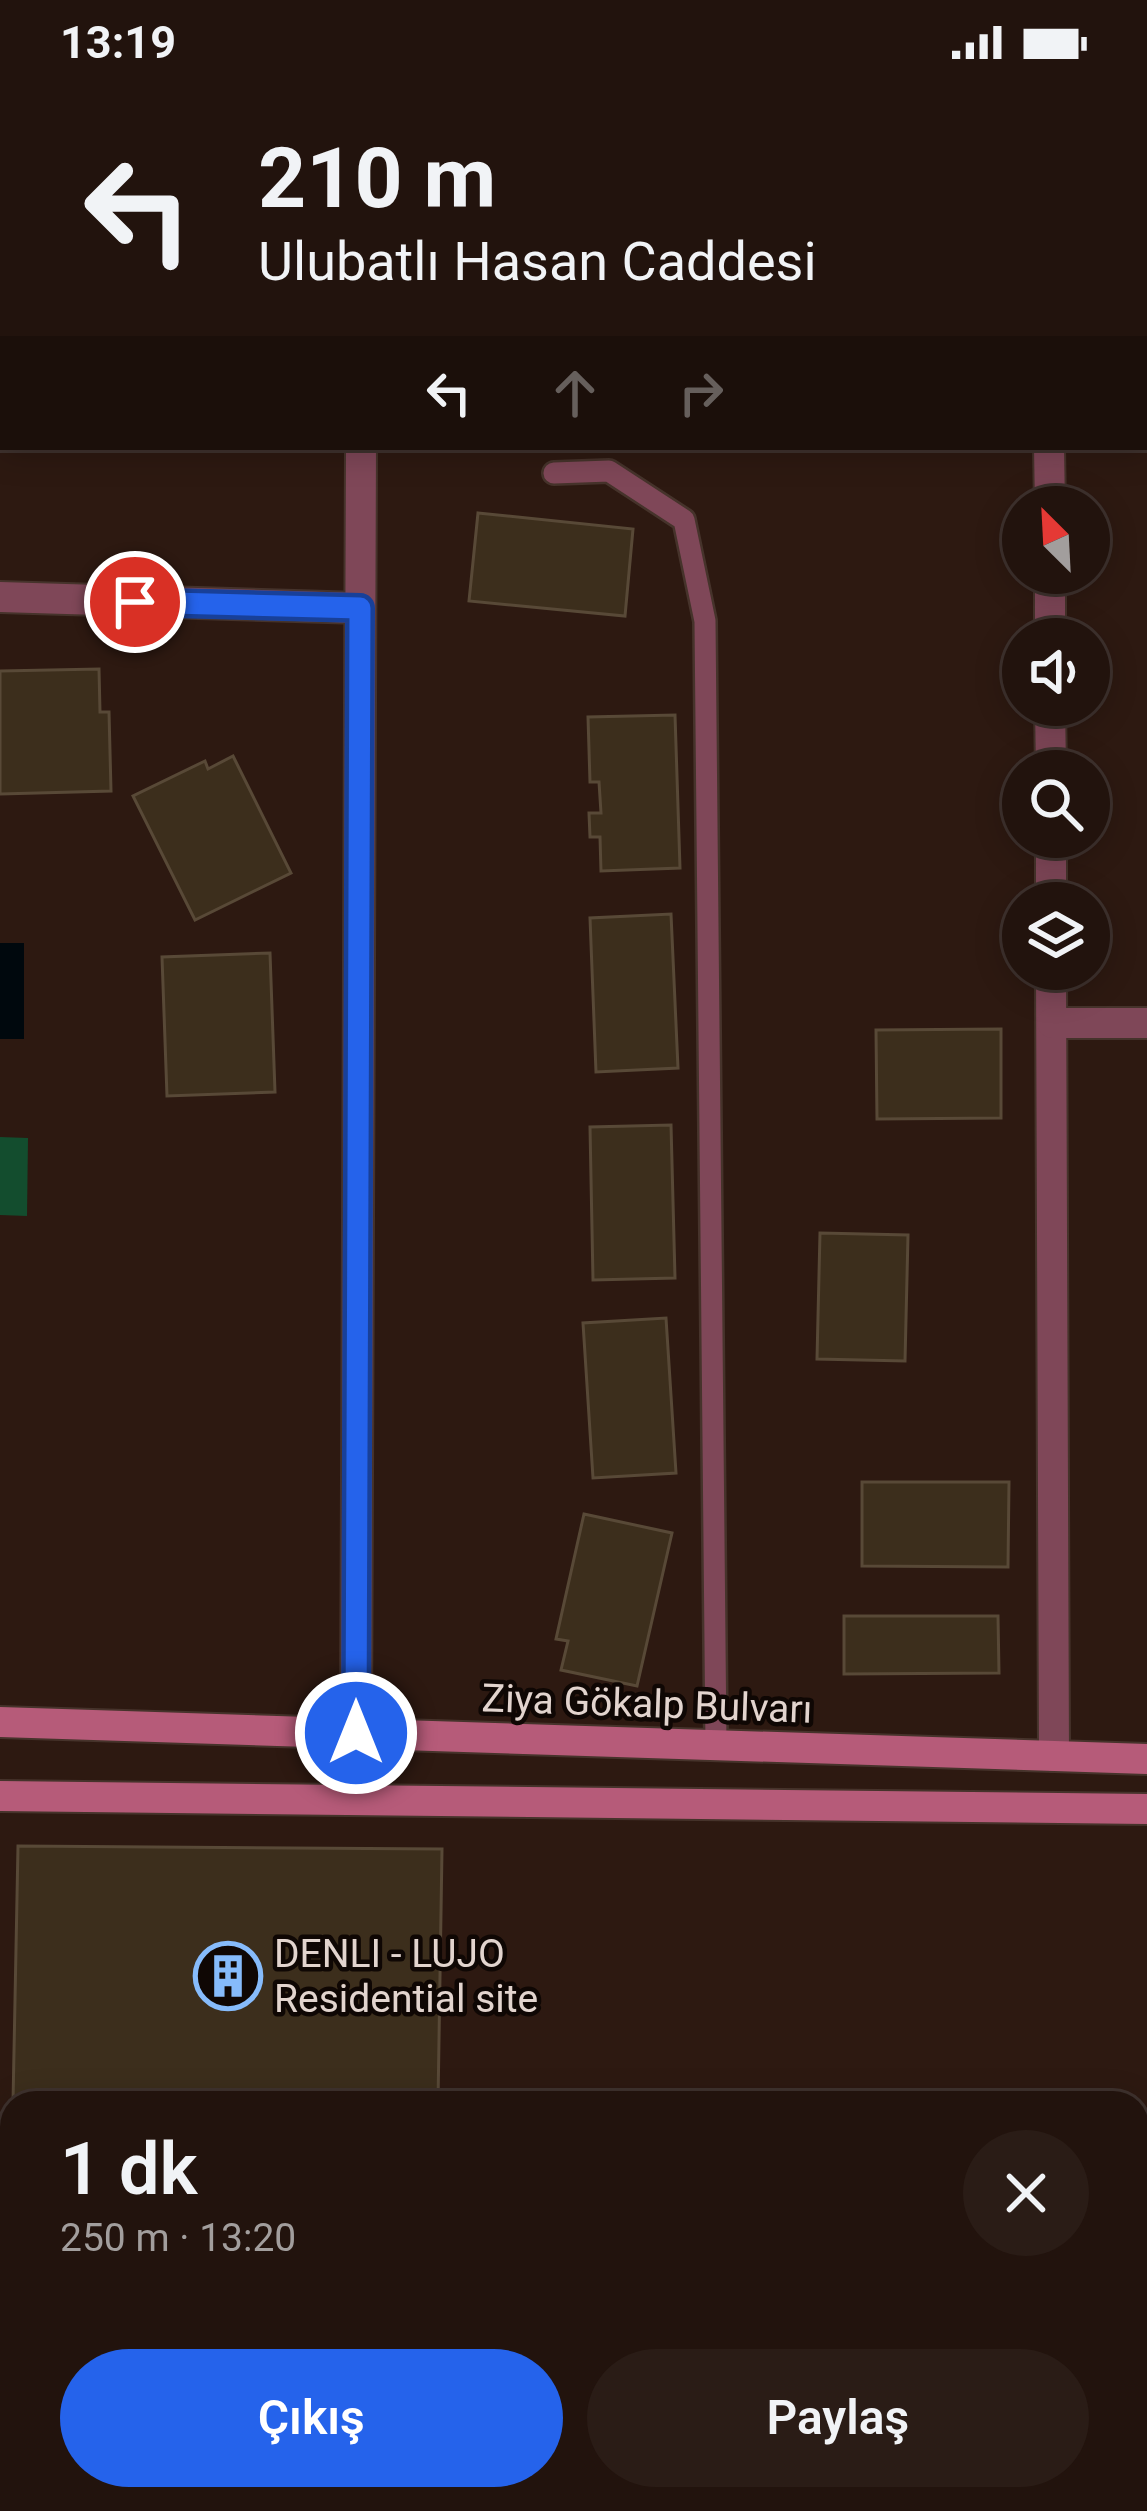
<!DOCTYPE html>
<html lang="tr">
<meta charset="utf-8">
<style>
:root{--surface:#22130d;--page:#2a1c16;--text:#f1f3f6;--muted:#a29e9d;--line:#3f322e;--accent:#2563eb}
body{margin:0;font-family:Roboto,sans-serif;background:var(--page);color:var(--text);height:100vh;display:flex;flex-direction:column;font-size:45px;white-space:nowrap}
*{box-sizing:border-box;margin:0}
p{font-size:39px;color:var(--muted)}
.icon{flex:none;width:66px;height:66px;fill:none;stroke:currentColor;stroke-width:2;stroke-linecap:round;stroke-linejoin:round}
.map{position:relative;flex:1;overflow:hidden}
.drawer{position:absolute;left:0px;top:2007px;width:1149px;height:420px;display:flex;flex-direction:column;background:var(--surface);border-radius:36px 36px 0 0;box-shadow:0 6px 30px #0003,0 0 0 3px var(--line)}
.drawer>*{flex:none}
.hud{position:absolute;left:0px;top:0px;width:1149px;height:366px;box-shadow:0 6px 30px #0003,0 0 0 3px var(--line);background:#22130d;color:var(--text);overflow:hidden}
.needle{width:78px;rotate:336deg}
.fabs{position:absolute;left:1002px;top:402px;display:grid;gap:24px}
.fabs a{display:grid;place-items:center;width:108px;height:108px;border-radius:50%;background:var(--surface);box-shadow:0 6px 30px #0003,0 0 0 3px var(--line);font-size:60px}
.pin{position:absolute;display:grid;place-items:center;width:102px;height:102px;color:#fff;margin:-51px;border:6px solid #fff;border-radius:50%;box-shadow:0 3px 12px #0007}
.me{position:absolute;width:132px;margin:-66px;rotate:0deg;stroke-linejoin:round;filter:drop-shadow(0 0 9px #0008)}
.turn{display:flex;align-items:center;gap:42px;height:252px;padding:0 60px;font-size:54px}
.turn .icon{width:156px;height:156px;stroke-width:2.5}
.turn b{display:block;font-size:84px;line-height:102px}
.lanes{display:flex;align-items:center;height:114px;padding:0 60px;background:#0003;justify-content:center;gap:60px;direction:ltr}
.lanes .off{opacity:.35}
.round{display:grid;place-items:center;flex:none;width:126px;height:126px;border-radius:63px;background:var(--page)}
.headline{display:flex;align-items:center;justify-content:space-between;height:204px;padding:0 60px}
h1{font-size:72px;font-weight:600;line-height:90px}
.primary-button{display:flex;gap:24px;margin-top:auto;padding:24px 60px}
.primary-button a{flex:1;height:138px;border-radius:72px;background:var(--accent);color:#fff;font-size:48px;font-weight:600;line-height:138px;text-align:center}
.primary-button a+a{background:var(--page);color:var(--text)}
.status{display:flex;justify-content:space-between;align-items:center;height:84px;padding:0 60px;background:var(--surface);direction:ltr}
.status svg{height:33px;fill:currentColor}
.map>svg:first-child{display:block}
.green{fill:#134d2e}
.water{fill:#00080d}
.building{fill:#3c2e1c;stroke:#584937;stroke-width:3}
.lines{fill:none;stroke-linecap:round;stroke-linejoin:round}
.lane-casing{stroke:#46332b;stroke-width:26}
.street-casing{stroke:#46332b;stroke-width:34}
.secondary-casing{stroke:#46332b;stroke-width:34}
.lane{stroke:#7f4758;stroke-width:21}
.street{stroke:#7f4758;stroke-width:30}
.secondary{stroke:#b65b79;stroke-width:30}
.route-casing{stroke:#184099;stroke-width:30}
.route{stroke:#2563eb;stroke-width:21}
.labels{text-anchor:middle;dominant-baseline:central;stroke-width:9;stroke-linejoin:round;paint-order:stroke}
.street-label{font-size:39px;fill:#e2d4ce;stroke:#0f0704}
.poi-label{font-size:39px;fill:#e2d4ce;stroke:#0f0704;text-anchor:start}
</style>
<div class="status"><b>13:19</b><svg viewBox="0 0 49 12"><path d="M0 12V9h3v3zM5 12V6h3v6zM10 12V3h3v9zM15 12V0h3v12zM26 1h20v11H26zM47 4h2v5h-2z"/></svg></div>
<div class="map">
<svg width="1147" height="2427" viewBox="0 0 1147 2427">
<rect width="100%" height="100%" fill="#2d1911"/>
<polygon class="green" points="0,1053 28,1054 27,1132 0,1131"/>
<rect class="water" x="0" y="859" width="24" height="96"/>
<g class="building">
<polygon points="505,0 601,0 601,3 506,3"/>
<polygon points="478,429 633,445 625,532 469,517"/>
<polygon points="99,585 100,628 109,628 111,707 0,710 0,587"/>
<polygon points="675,631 680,784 601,787 600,753 590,753 589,729 601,729 599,698 590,698 588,633"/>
<polygon points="233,672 291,789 195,836 133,712 205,677 208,685"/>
<polygon points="671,830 678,984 596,988 590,834"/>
<polygon points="270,869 275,1008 167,1012 162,873"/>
<polygon points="1001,945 1001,1034 877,1035 876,946"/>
<polygon points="671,1041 675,1194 593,1196 590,1043"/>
<polygon points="820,1149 908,1151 905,1277 817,1275"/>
<polygon points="666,1234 676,1389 593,1394 583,1239"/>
<polygon points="862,1398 1009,1398 1008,1483 862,1482"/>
<polygon points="584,1430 672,1449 637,1602 561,1586 568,1557 556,1555"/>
<polygon points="844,1532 998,1532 999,1589 844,1590"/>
<polygon points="18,1762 442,1765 438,2019 13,2019"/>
<polygon points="12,2063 12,2272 7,2272"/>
</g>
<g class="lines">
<g class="lane-casing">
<polyline id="lane" points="554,389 609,387 684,436 705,537 716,1661"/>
</g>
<g class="street-casing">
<g id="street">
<polyline points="365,3 365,0"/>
<polyline points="1146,336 1147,336"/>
<polyline points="1049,363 1050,423"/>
<polyline points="1050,489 1050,555"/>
<polyline points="0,513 360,524"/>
<polyline points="1050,621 1051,687"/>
<polyline points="1051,753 1051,819"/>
<polyline points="1051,885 1054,1672"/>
<polyline points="1052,939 1147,939"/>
<polyline points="356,1650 361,363"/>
<polyline points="0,2300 12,2300"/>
<polyline points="529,2415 529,2427"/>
</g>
</g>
<g class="secondary-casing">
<g id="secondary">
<polyline points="0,1638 1147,1675"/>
<polyline points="0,1712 1147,1725"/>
</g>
</g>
<use href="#lane" class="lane"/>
<use href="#street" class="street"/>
<use href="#secondary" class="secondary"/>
</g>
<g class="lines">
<g class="route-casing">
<polyline id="route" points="135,518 360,524 356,1649"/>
</g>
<use href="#route" class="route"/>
</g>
<defs>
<g id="building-ring" transform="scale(3.45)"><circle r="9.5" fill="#0f0704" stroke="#86bbfb" stroke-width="1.5"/><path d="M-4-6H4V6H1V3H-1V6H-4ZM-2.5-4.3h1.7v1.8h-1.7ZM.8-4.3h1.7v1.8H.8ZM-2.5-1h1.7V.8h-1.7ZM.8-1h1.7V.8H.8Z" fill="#86bbfb"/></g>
</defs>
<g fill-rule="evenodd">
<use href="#building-ring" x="228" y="1892"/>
</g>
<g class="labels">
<g class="street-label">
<text transform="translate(647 1620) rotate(2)">Ziya Gökalp Bulvarı</text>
</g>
<g class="poi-label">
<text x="274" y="1870">DENLI - LUJO<tspan x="274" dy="45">Residential site</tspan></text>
</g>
</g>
</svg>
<div class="fabs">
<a><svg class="needle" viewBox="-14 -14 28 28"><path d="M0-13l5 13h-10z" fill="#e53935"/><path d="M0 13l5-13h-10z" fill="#a29e9d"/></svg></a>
<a><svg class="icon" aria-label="sound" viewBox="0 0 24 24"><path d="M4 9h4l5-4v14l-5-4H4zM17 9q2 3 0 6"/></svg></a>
<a><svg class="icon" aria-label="search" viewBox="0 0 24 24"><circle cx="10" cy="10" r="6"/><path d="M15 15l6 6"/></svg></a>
<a><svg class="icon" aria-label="layers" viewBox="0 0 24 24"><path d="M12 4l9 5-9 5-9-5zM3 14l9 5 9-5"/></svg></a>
</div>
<div class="pin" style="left:135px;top:518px;background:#d93025"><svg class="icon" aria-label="arrive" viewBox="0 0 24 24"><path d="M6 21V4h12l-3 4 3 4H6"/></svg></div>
<svg class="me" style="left:356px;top:1649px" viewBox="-20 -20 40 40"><circle r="17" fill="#2563eb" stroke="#fff" stroke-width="3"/><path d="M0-11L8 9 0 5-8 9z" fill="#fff"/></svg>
<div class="hud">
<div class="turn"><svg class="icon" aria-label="left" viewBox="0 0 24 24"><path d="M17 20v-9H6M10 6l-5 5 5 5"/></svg><div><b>210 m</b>Ulubatlı Hasan Caddesi</div></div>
<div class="lanes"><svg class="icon" aria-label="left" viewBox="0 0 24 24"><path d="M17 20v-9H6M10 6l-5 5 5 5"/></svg><svg class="icon off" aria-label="ahead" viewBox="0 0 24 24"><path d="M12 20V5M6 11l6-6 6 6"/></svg><svg class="icon off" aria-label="right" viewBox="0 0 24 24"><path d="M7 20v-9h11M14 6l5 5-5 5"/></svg></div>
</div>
<section class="drawer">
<div class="headline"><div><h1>1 dk</h1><p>250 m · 13:20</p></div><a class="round"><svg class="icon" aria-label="close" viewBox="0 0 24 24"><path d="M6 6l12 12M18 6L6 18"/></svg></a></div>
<div class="primary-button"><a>Çıkış</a><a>Paylaş</a></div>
</section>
</div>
